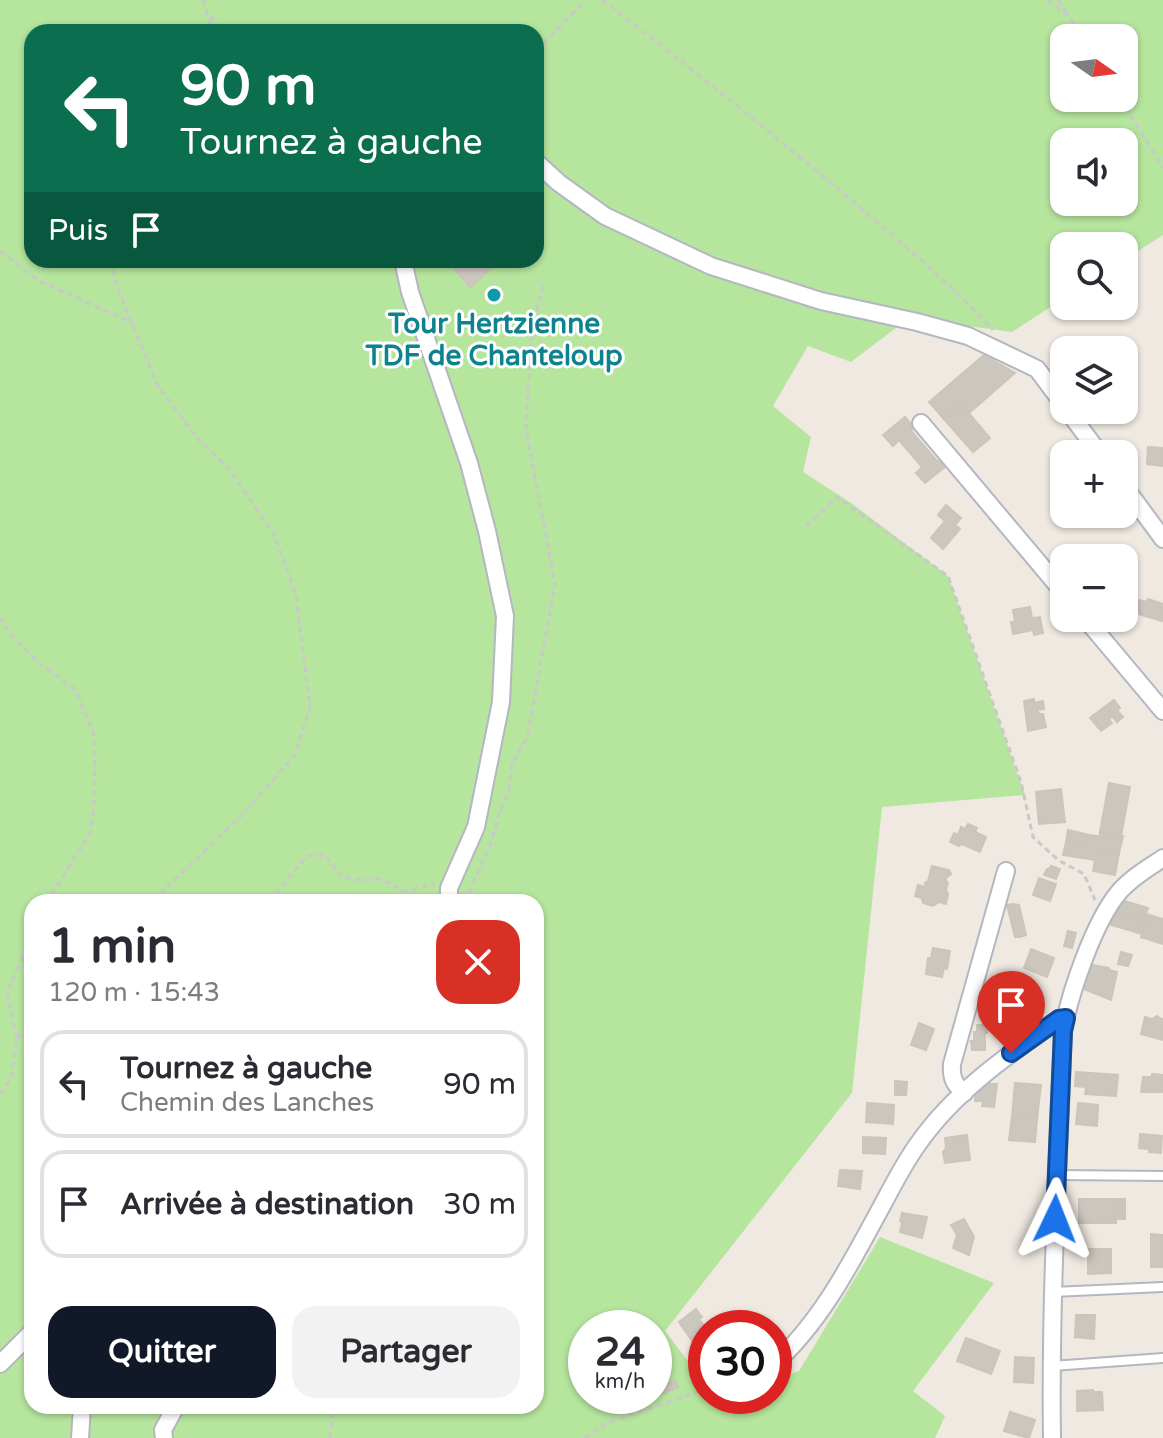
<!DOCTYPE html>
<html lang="fr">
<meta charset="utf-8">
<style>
:root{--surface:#fff;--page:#f2f2f3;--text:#2b2b33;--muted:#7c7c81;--line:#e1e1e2;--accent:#111827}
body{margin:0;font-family:"Varela Round",sans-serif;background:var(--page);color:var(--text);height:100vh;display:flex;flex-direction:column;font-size:30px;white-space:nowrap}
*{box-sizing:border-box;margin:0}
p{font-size:26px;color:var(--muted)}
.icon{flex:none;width:44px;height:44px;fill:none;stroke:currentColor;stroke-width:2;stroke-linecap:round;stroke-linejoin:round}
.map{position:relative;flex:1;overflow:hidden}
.sheet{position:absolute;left:24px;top:894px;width:520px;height:520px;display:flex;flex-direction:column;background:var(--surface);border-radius:24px;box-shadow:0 2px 6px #0004}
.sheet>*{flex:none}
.top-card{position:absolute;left:24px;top:24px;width:520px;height:244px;border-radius:24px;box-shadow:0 2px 6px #0004;background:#0b6e4f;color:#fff;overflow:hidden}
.needle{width:52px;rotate:104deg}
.fabs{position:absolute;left:1050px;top:24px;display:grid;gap:16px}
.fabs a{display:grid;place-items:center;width:88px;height:88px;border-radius:16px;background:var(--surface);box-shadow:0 2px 6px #0004;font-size:40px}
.speed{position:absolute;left:568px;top:1310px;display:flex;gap:16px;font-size:40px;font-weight:700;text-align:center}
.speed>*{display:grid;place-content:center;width:104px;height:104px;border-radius:50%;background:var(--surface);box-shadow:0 2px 6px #0004;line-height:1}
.speed small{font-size:20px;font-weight:400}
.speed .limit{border:12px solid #d22;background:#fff;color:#111}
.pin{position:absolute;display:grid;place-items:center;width:68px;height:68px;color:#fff;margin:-82px -34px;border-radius:50% 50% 50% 0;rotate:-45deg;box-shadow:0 0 8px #0007}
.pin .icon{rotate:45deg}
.me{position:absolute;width:88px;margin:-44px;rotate:2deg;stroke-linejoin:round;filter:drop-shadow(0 0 6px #0008)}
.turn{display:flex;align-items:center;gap:28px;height:168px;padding:0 24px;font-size:36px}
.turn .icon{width:104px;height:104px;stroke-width:2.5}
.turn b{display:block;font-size:56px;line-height:68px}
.then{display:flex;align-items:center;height:76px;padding:0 24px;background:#0003;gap:16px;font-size:30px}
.round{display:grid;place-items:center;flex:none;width:84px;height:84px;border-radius:24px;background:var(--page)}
.head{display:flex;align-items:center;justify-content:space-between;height:136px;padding:0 24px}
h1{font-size:48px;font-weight:700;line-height:60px}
.button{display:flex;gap:16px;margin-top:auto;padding:16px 24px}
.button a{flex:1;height:92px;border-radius:24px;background:var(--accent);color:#fff;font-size:32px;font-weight:700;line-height:92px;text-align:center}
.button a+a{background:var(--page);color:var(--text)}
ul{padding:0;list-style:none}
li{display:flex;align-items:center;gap:24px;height:108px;margin:0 16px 12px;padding:0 8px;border:4px solid var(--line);border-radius:24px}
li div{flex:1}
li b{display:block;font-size:30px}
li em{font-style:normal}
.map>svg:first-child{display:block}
.green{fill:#b6e59e;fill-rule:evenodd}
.building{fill:#cbc7bf;stroke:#cbc5ba;stroke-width:2}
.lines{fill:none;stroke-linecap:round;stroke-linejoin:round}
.service-casing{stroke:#b4b7c1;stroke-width:12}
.minor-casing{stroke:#b4b7c1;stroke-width:20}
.path{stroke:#c9c9c9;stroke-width:3;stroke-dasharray:6 4;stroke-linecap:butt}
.service{stroke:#fff;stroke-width:8}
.minor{stroke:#fff;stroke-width:16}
.route-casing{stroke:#114b97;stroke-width:20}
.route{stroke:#1a73e8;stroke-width:14}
.culture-dot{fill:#0f9aa8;stroke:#fff;stroke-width:3}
.labels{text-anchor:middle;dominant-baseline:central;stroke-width:6;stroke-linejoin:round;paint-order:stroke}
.culture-label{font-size:28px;font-weight:bold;fill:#0d838f;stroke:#fff}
</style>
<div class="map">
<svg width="1163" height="1438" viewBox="0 0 1163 1438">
<rect width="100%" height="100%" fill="#efe9e1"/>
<path class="green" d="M 0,0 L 1163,0 L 1163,235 L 1124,260 L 1124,246 L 1064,246 L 1064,298 L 1012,332 L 909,318 L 851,362 L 808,346 L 773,406 L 811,437 L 803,472 L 851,503 L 948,576 L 1025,795 L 882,807 L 852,1093 L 665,1331 L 706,1385 L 706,1396 L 714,1396 L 716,1398 L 723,1396 L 774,1396 L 774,1380 L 799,1371 L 880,1237 L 994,1283 L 913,1391 L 945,1416 L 935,1438 L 0,1438 ZM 32,32 L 536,32 L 536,260 L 32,260 ZM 1064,38 L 1124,38 L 1124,98 L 1064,98 ZM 1064,142 L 1124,142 L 1124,202 L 1064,202 ZM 32,902 L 536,902 L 536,1406 L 32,1406 ZM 586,1328 L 654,1328 L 654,1396 L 586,1396 Z"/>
<g class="building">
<polygon points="446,260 483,260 491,269 470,287"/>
<circle cx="494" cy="294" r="8"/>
<polygon points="984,355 1015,373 969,413 961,404 944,419 929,402"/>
<polygon points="961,404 990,438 973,452 944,419"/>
<polygon points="905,417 914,428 911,431 938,462 940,459 946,466 925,483 916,473 922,467 899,440 893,446 883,435"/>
<polygon points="1148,447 1163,448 1163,466 1147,464"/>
<polygon points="1059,482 1064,484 1064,503 1053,499"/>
<polygon points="946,505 961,518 955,525 960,529 943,549 931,538 945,521 938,515"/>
<polygon points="1114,546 1128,550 1124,563 1124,558 1109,558"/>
<polygon points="1148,599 1163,604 1162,621 1135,613 1139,600 1147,602"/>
<polygon points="1030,607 1032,618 1040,617 1043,633 1034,635 1033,630 1013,634 1011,622 1015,622 1013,610"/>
<polygon points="1034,699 1034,703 1043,701 1044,709 1037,710 1039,714 1043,714 1046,727 1028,731 1024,701"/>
<polygon points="1114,700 1120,708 1117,710 1123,717 1117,722 1112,716 1109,719 1112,723 1101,731 1090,718"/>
<polygon points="1109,783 1130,787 1121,836 1100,832"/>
<polygon points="1061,789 1065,822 1039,824 1036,792"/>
<polygon points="968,824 977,828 975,832 986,837 980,852 962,844 959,846 950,842 954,833 958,835 961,827 965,829"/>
<polygon points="1068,830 1089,835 1086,846 1066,842"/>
<polygon points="1100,832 1123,836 1119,853 1095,848 1097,836 1100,836"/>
<polygon points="1089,835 1097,836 1095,848 1119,853 1115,875 1093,871 1095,860 1063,855 1066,842 1086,846"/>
<polygon points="932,866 949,870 951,874 945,879 948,883 946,890 948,894 946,904 939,902 933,906 923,903 922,898 915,896 918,885 925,887 925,883 928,881"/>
<polygon points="1051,866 1060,869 1056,879 1044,875 1047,869 1049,869"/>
<polygon points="1039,878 1056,884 1050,901 1033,895"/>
<polygon points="1121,900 1148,908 1146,914 1163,919 1163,944 1141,937 1145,921 1114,912"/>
<polygon points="1012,904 1019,905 1026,935 1020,937 1015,937 1007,905"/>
<polygon points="1114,912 1145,921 1142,934 1108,924"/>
<polygon points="1068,931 1076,933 1072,948 1064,946"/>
<polygon points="933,948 950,951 947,969 944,968 942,977 926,974 928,958 931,958"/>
<polygon points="1031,949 1054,958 1047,977 1024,968"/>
<polygon points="1121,952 1132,955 1128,966 1118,964"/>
<polygon points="1088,964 1109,968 1109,970 1117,972 1111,1000 1081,988"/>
<polygon points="1157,1016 1163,1020 1163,1040 1141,1034 1145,1017 1152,1019"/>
<polygon points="919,1023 934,1029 926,1050 911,1045"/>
<polygon points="977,1025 987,1025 987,1033 985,1033 985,1050 972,1050 971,1041 974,1041 974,1032 977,1032"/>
<polygon points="1076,1072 1118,1075 1116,1096 1085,1094 1086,1087 1075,1086"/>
<polygon points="1152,1074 1163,1075 1162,1092 1141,1092 1143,1077 1152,1077"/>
<polygon points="895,1081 907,1082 906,1095 895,1095"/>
<polygon points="1015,1083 1041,1085 1037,1119 1012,1116"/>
<polygon points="985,1084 997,1084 994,1107 982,1106 983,1101 975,1101 975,1092 980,1085 985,1085"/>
<polygon points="867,1103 894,1105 893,1124 866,1122"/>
<polygon points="1078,1103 1098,1105 1097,1126 1076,1124"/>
<polygon points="1012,1116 1037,1119 1035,1142 1009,1140"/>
<polygon points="1140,1134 1162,1136 1161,1153 1149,1152 1149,1149 1139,1148"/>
<polygon points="967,1135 970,1160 945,1163 943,1152 946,1148 945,1138"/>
<polygon points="863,1137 886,1138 885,1154 863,1153"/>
<polygon points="840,1170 862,1171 860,1189 838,1186"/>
<rect x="1079" y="1199" width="37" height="24"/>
<rect x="1116" y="1199" width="9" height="20"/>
<polygon points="902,1213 927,1217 922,1238 900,1232 902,1222 900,1221"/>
<polygon points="964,1219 974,1237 969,1255 953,1248 957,1235 951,1225"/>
<polygon points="1151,1234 1163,1235 1163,1267 1151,1267"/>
<polygon points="1088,1249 1111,1249 1111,1273 1088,1274"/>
<polygon points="696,1309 702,1317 699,1319 706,1328 692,1341 679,1322"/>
<polygon points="1076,1315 1095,1315 1094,1339 1075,1337"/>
<polygon points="706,1330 706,1360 692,1341"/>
<polygon points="966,1338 1000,1351 991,1374 957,1361"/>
<polygon points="1015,1357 1034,1358 1033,1383 1014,1382"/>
<polygon points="675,1380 678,1387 660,1395 657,1388"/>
<polygon points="1093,1390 1093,1392 1102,1392 1103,1410 1077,1411 1077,1391"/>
<polygon points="1010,1412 1035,1420 1029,1438 1004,1431"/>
</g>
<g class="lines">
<g class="service-casing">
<g id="service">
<polyline points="1057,1175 1163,1176"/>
<polyline points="1053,1292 1163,1287"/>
<polyline points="1052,1366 1163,1358"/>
</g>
</g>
<g class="minor-casing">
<g id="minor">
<polyline points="536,162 559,183 605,216 711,266 821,301 917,322 968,336 1037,369 1064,405"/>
<polyline points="403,260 410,292 469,463 487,531 505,616 501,702 476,827 449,888 449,902"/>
<polyline points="1067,410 1100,454"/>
<polyline points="921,423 1064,593"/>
<polyline points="1124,486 1163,539"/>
<polyline points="1085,618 1163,711"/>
<path d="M 964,1093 C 954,1084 951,1078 952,1064 L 1006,871"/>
<polyline points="0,1364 32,1332"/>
<path d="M 774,1364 C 823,1320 853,1259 884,1202 C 894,1183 905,1162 918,1144 C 954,1092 1008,1055 1059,1019 L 1066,1018"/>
<polyline points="80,1438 82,1406"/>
<polyline points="164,1438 163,1430 176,1406"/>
<path d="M 1052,1438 C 1050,1302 1058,1166 1063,1031 C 1070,992 1094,922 1119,892 C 1131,878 1148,868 1163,858"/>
</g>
</g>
<g class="path">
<polyline points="203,0 213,32"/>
<path d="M 602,0 C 686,64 768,130 849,198 C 898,240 949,282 993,330"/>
<polyline points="1047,0 1069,16 1083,38"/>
<polyline points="1058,0 1067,13"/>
<polyline points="211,16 224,32"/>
<polyline points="536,51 586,0"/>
<polyline points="1120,98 1163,168"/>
<polyline points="0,251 39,281 133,323"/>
<polyline points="110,260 116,284 157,384 196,437 228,468 274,534 296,595 310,708 295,755 245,812 165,889 156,902"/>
<polyline points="806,526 837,497 948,576 1021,782 1033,837 1058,860 1084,874 1095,900"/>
<polyline points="0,617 11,635 40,664 76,690 94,735 95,762 94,806 90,833 47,902"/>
<polyline points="163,902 165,893"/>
<polyline points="269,902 307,856 326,855 341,877 361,880 382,879 403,891"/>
<polyline points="401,902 403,891 435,884"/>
<polyline points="465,902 491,843 499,814 509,790 512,764 527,738 555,584 526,430 530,348 535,317 542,291 542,286 539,281"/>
<polyline points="17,1039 32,1021"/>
<polyline points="0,1094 11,1078 17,1039 7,993 32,934"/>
<polyline points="330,1438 333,1406"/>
<polyline points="584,1438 607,1423 706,1389"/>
</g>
<use href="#service" class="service"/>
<use href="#minor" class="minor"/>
</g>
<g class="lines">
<g class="route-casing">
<polyline id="route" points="1011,1053 1059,1019 1066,1018 1063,1031 1055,1219"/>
</g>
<use href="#route" class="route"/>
</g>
<circle class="culture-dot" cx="494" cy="295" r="8"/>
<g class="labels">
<g class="culture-label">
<text x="494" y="324">Tour Hertzienne<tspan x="494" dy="32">TDF de Chanteloup</tspan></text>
</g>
</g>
</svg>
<div class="fabs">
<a><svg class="needle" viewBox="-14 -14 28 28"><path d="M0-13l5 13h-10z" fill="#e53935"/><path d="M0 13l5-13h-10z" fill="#7c7c81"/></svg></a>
<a><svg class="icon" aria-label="sound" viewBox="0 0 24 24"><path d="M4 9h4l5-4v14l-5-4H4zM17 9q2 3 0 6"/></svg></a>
<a><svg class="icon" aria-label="search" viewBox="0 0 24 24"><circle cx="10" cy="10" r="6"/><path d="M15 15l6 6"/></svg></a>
<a><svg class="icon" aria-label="layers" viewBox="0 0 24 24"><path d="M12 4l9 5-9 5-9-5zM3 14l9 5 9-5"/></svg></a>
<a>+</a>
<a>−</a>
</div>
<div class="speed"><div>24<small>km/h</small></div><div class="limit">30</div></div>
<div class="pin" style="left:1011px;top:1053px;background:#d93025"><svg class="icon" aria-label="arrive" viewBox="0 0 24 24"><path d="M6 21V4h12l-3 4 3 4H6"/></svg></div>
<svg class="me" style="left:1055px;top:1219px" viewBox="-20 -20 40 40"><path d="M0-17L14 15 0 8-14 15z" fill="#1a73e8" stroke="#fff" stroke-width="4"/></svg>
<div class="top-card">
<div class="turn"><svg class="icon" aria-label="left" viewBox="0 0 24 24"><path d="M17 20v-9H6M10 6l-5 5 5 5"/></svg><div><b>90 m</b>Tournez à gauche</div></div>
<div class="then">Puis<svg class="icon" aria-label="arrive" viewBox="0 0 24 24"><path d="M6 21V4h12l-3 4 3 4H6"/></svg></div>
</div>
<section class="sheet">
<div class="head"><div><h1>1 min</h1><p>120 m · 15:43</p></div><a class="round" style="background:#d93025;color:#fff"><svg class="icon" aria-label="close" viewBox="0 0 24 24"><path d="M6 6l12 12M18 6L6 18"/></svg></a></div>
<ul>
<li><svg class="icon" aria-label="left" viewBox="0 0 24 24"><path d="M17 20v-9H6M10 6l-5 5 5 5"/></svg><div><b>Tournez à gauche</b><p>Chemin des Lanches</p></div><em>90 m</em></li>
<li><svg class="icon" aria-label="arrive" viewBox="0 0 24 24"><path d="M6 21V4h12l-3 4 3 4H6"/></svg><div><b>Arrivée à destination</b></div><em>30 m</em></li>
</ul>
<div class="button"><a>Quitter</a><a>Partager</a></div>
</section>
</div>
